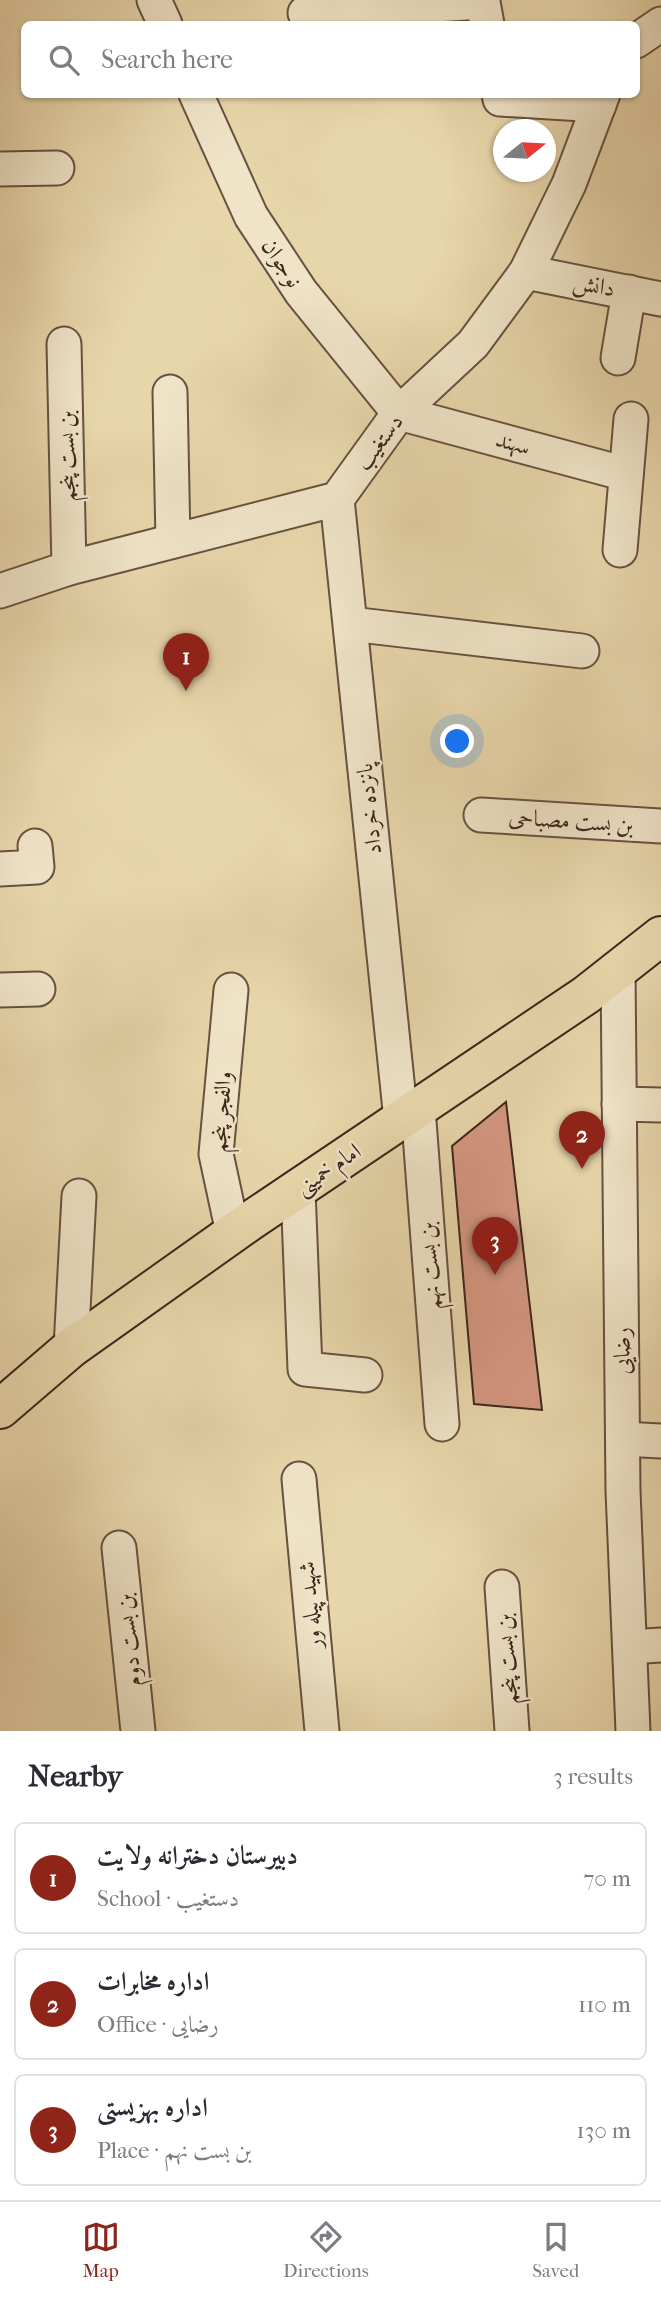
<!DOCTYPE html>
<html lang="en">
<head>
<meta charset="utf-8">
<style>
  :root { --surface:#fff; --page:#f2f2f3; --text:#2b2b33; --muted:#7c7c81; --line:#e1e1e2; --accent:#8f2418 }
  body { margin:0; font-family:"IM FELL French Canon",Amiri,serif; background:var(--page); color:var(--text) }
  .compass { position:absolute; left:493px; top:119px; width:63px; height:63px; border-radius:50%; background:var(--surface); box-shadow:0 2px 5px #0004; rotate:72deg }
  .you { position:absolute; left:458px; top:742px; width:24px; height:24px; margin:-18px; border:5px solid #fff; border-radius:50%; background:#1a73e8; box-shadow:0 0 0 10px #1a73e833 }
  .badge { display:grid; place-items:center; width:46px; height:46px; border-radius:50%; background:var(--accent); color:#fff; font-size:23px; font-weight:700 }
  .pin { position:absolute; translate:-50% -58px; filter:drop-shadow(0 2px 4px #0008) }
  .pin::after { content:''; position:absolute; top:37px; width:24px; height:21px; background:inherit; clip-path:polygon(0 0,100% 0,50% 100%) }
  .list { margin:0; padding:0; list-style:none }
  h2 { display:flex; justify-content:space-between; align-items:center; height:91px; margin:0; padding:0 28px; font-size:30px }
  h2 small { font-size:23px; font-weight:400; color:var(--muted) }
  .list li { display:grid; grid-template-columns:46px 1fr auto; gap:21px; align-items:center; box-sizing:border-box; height:112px; margin:0 14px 14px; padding:0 14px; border:2px solid var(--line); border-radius:10px }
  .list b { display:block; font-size:26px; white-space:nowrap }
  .list p { margin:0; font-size:23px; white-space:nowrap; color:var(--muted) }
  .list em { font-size:23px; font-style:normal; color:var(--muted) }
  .icon { flex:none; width:38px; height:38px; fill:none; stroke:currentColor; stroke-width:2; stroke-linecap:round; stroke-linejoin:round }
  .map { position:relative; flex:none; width:661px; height:1731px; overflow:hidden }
  .search { position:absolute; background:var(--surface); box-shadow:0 2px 5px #0004; left:21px; right:21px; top:21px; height:77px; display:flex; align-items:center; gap:18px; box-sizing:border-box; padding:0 24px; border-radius:10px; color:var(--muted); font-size:26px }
  .sheet { height:469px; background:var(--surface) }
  nav { display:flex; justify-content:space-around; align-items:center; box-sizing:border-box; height:98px; border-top:2px solid var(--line); background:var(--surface); font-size:19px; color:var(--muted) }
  nav a { display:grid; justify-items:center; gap:4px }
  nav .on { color:var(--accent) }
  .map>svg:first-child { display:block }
</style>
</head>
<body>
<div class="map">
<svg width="661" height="1731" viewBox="0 0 661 1731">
  <rect width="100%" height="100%" fill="#e8d6ab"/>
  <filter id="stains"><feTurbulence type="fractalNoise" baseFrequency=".00286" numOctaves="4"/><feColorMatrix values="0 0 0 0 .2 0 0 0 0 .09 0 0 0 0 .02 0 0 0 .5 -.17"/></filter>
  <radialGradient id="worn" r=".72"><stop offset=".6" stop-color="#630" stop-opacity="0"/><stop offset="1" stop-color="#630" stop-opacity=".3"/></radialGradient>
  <polygon fill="#d59782" stroke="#3c261d" stroke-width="2" points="506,1102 542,1410 474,1404 452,1146"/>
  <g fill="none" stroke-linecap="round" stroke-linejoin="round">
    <g stroke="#675240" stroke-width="37">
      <g id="minor">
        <polyline points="154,0 165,24"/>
        <polyline points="305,13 483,2 487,24"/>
        <polyline points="636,41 661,24"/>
        <polyline points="196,94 251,216 301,292 399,413 626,474"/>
        <polyline points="499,94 500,99 599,105"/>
        <polyline points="0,169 57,168"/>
        <polyline points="526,272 661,299"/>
        <polyline points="64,344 69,568"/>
        <polyline points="618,358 629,292"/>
        <polyline points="170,392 173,541"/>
        <polyline points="337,499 401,1120"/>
        <polyline points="620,550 631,419"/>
        <polyline points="0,591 69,568 337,499 399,413 473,344 526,272 569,184 603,94"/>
        <polyline points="351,624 582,651"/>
        <polyline points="481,815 661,826"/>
        <polyline points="0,869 37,867 35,846"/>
        <polyline points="618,970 623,1491 633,1731"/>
        <polyline points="0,990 38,989"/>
        <polyline points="231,990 216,1154 233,1233"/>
        <polyline points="619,1104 661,1105"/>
        <polyline points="418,1108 442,1424"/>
        <polyline points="298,1189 305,1369 365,1375"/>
        <polyline points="71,1348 79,1196"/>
        <polyline points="623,1439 661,1441"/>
        <polyline points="299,1479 322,1731"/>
        <polyline points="119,1548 138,1731"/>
        <polyline points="502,1587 512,1731"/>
        <polyline points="630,1647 661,1645"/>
      </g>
    </g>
    <g stroke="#3c261d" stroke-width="42">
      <polyline id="major" points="0,1409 71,1348 250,1221 586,995 661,936"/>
    </g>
    <use href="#minor" stroke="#f0e4c8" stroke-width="33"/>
    <use href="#major" stroke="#e8d6ab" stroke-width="38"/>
  </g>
  <g text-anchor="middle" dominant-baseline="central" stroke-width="5" stroke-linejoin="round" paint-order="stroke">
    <g font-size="23" fill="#3c261d" stroke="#f0e4c8">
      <text transform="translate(282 263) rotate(56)">نوجوان</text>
      <text transform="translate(594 285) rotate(11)">دانش</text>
      <text transform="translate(379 442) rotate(-53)">دستغیب</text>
      <text transform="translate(513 443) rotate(15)">سهند</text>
      <text transform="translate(67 456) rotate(-91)">بن بست پنجم</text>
      <text transform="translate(369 809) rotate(-96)">پانزده خرداد</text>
      <text transform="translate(571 821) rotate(4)">بن بست مصباحی</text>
      <text transform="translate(221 1112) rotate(-86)">والفجر پنجم</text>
      <text transform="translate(328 1169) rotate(-34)">امام خمینی</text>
      <text transform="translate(430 1266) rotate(-94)">بن بست نهم</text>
      <text transform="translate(622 1351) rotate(-91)">رضایی</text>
      <text transform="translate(310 1605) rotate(-95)">شهید پیله ور</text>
      <text transform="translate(129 1640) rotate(-96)">بن بست دوم</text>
      <text transform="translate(507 1659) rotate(-94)">بن بست پنجم</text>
    </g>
  </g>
  <rect width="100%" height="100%" filter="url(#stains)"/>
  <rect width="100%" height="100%" fill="url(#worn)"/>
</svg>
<svg class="compass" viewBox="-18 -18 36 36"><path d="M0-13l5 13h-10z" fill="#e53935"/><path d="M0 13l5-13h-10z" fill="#7c7c81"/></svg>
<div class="you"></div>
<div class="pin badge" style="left:186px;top:691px">1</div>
<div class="pin badge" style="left:582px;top:1169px">2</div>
<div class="pin badge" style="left:495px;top:1275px">3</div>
<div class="search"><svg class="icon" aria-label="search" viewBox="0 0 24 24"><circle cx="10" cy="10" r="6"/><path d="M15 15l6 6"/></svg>Search here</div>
</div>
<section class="sheet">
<h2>Nearby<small>3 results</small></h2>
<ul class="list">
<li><span class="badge">1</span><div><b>دبیرستان دخترانه ولایت</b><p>School · دستغیب</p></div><em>70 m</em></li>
<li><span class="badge">2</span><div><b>اداره مخابرات</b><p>Office · رضایی</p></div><em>110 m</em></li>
<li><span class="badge">3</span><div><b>اداره بهزیستی</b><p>Place · بن بست نهم</p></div><em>130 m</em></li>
</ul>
</section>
<nav>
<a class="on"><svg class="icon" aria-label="map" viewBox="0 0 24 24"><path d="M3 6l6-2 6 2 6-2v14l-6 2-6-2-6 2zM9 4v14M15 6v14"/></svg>Map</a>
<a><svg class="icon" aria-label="directions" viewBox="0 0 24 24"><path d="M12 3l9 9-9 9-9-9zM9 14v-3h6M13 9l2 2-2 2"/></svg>Directions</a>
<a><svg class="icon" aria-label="saved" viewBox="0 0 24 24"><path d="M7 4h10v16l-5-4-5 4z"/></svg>Saved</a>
</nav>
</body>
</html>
